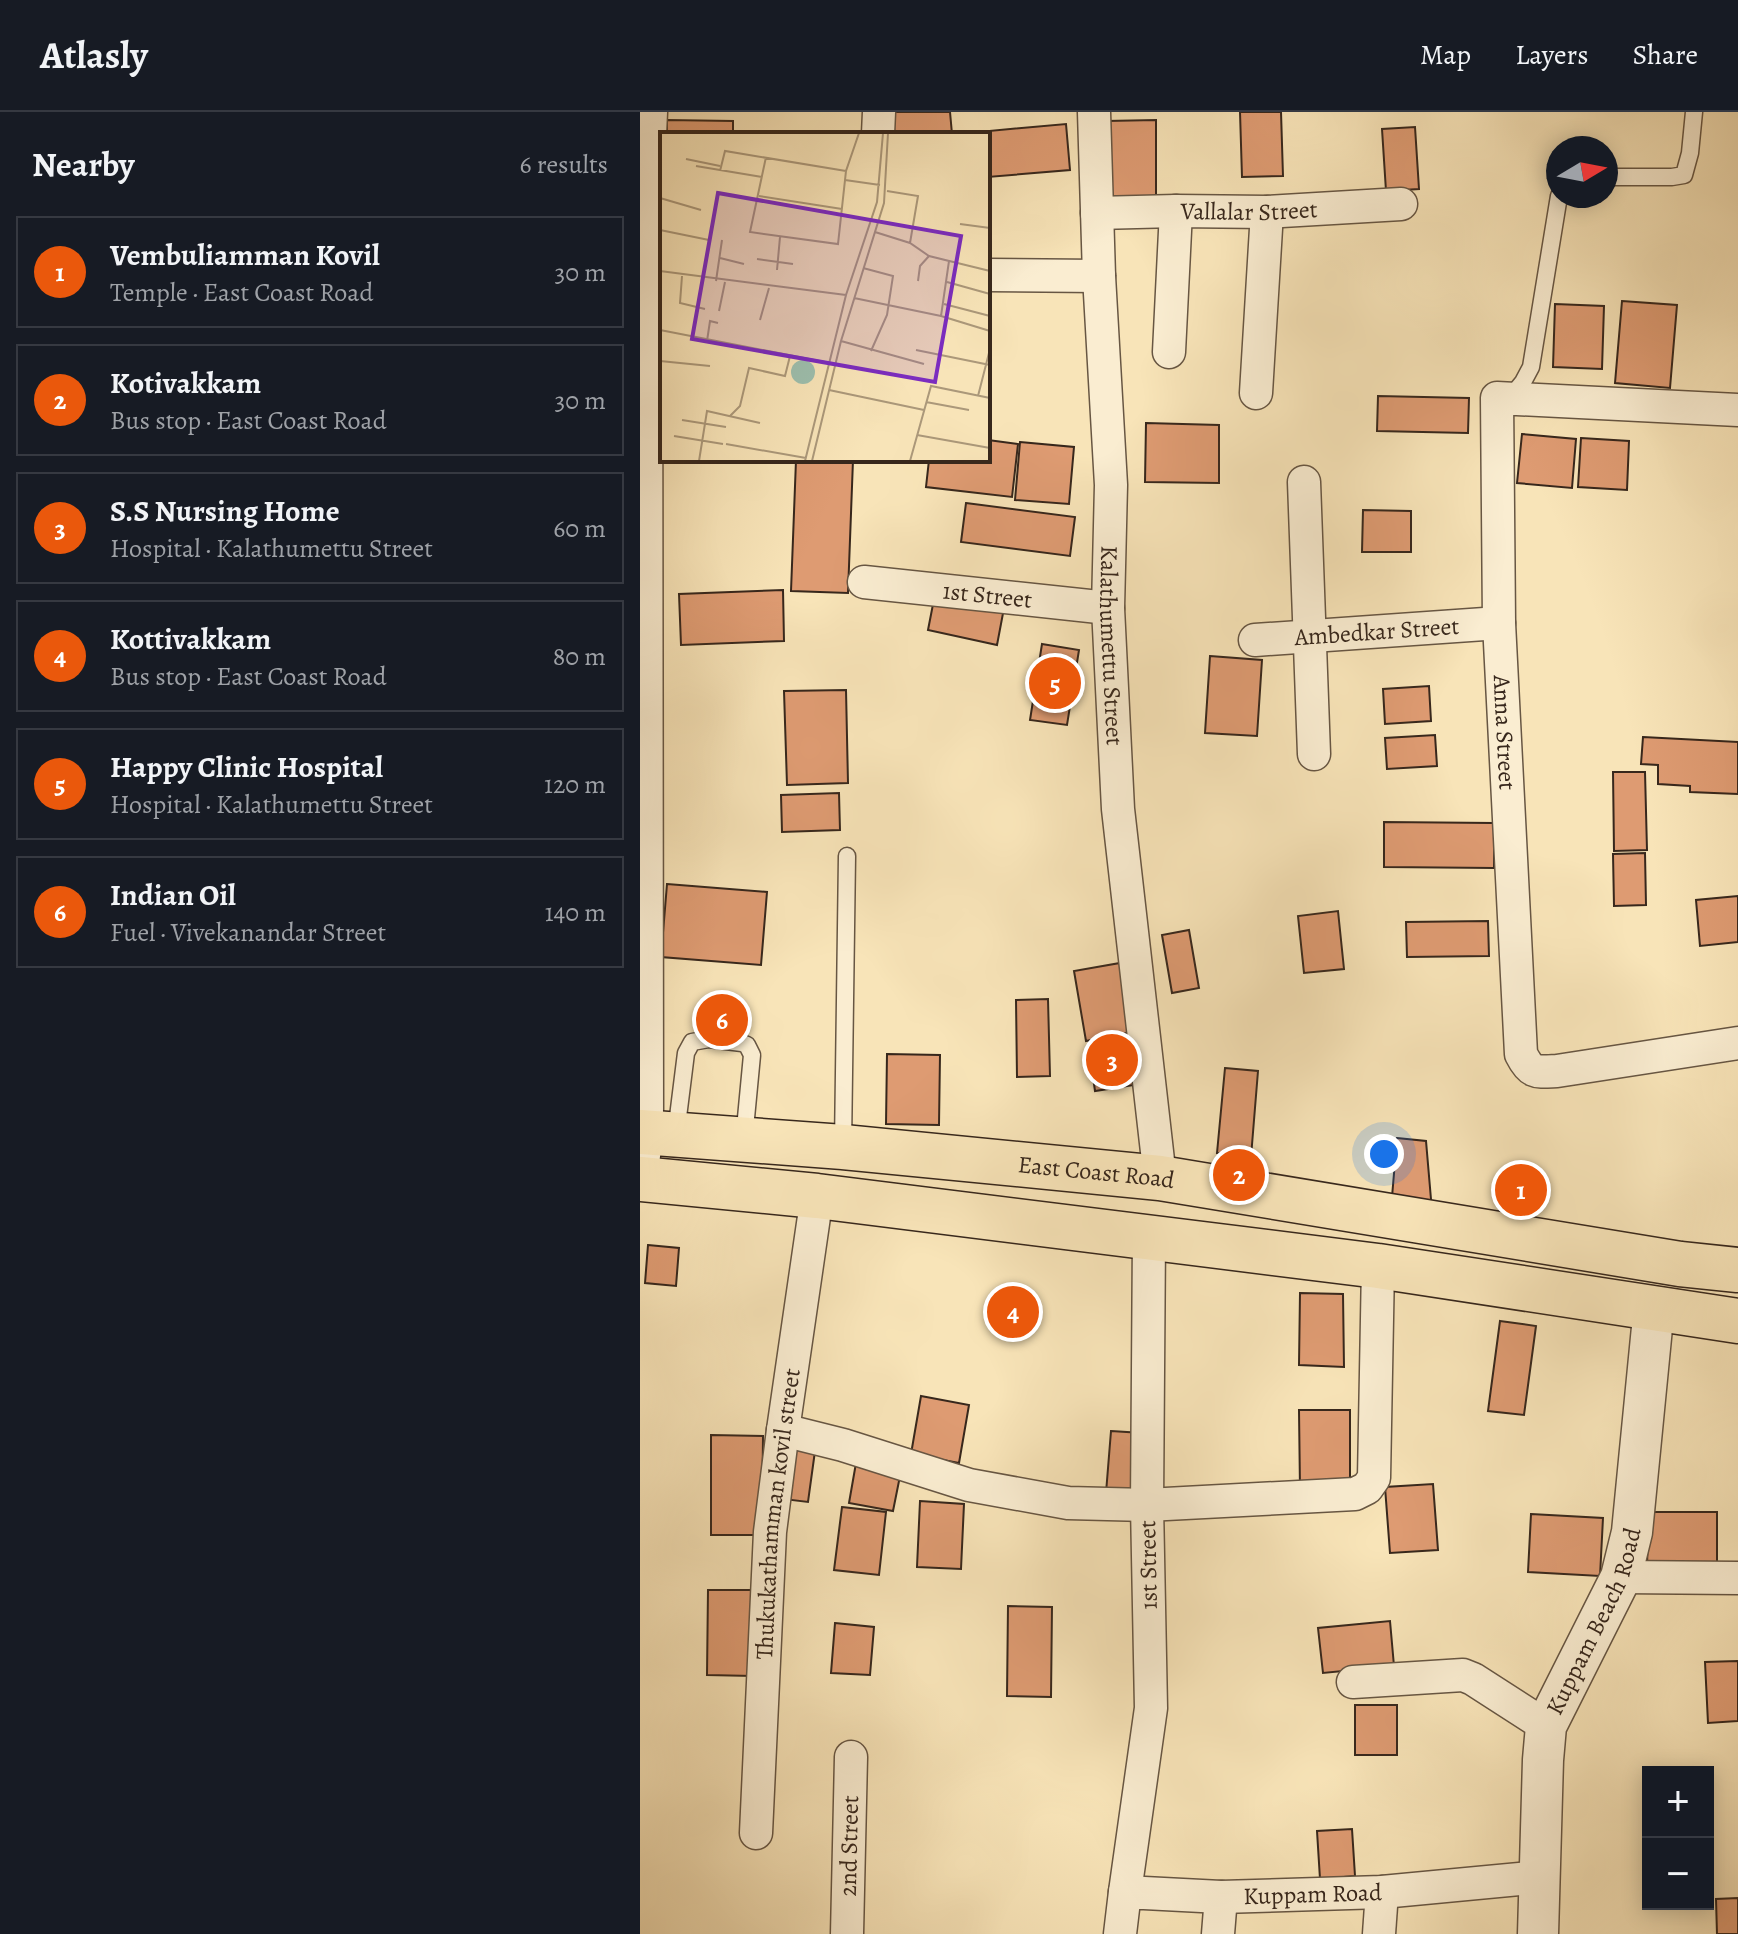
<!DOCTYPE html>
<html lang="en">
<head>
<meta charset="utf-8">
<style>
  :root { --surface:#171b24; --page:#20242c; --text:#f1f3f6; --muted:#9ea1a6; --line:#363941; --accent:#ea580c }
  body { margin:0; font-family:Alegreya,serif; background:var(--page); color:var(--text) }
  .controls { position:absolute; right:24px; bottom:24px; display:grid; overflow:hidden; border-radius:0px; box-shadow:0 4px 20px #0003 }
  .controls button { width:72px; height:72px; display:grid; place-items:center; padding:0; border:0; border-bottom:2px solid var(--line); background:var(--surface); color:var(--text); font:40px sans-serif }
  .compass { position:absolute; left:906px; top:24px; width:72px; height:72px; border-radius:50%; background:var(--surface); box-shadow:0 4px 20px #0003; rotate:80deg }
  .you { position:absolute; left:744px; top:1042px; width:28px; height:28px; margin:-20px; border:6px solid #fff; border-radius:50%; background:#1a73e8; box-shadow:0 0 0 12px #1a73e833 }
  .badge { display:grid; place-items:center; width:52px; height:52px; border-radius:50%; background:var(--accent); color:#fff; font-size:26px; font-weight:700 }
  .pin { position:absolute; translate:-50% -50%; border:4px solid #fff; box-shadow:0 2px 8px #0006 }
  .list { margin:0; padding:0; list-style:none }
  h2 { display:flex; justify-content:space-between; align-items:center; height:104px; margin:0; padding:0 32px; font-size:34px }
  h2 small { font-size:26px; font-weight:400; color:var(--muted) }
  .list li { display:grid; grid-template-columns:52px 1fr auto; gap:24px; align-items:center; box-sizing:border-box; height:112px; margin:0 16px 16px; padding:0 16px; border:2px solid var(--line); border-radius:0px }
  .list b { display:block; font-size:30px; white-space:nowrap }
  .list p { margin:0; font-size:26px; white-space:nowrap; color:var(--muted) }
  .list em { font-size:26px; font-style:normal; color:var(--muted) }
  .map { position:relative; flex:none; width:1098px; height:1822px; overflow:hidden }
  header { display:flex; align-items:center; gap:48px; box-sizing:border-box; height:112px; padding:0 40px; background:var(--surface); border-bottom:2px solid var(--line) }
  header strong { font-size:38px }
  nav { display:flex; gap:44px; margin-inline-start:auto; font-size:28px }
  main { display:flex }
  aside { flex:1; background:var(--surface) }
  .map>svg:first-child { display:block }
</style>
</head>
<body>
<header>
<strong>Atlasly</strong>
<nav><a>Map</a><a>Layers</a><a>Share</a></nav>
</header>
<main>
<aside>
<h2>Nearby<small>6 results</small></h2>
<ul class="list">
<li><span class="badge">1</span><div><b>Vembuliamman Kovil</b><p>Temple · East Coast Road</p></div><em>30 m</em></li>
<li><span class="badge">2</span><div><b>Kotivakkam</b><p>Bus stop · East Coast Road</p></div><em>30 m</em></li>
<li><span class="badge">3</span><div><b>S.S Nursing Home</b><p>Hospital · Kalathumettu Street</p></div><em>60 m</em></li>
<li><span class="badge">4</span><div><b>Kottivakkam</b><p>Bus stop · East Coast Road</p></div><em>80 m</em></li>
<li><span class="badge">5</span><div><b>Happy Clinic Hospital</b><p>Hospital · Kalathumettu Street</p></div><em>120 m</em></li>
<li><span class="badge">6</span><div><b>Indian Oil</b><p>Fuel · Vivekanandar Street</p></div><em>140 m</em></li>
</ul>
</aside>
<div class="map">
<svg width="1098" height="1822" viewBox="0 0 1098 1822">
  <rect width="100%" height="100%" fill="#f8e4b8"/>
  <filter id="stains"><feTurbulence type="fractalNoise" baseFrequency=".0025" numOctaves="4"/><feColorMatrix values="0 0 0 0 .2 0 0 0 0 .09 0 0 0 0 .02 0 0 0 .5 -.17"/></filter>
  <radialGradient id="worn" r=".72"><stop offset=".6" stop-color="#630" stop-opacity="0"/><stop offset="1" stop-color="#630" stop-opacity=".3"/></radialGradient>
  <g fill="#de9b72" stroke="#37271c" stroke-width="2">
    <polygon points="242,0 310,0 312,22 244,22"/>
    <polygon points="600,0 641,0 643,64 602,65"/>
    <polygon points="27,8 93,9 93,22 27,22"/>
    <polygon points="516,8 516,93 467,93 466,9"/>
    <polygon points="426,12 430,58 348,65 348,22 339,22 338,20"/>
    <polygon points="775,15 779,77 746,79 742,17"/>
    <polygon points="982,189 1037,193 1030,276 975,271"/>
    <polygon points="915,192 964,194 962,257 913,255"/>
    <polygon points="738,284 829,286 828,321 737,319"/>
    <polygon points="506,311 579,313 579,371 505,370"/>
    <polygon points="882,322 936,327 932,376 877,371"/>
    <polygon points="941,326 989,329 987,378 938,375"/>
    <polygon points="348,328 378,332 372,385 286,375 289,348 348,348"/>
    <polygon points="380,330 434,335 429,392 375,388"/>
    <polygon points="156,348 213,348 208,481 151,479"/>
    <polygon points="326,391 435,405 430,444 321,430"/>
    <polygon points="723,398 771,399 771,440 722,440"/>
    <polygon points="143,478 144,529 41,533 39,482"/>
    <polygon points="295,482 364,496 357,533 288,518"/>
    <polygon points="402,532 439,538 427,613 390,608"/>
    <polygon points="570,544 622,548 617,624 565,621"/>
    <polygon points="789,574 791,609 745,612 743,577"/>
    <polygon points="206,578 208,671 147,673 144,579"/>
    <polygon points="795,623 797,654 747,657 745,626"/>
    <polygon points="1003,625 1098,630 1098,682 1050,680 1050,674 1018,672 1018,653 1001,652"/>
    <polygon points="973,660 1005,660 1007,738 974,739"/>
    <polygon points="199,681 200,718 142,720 141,683"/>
    <polygon points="744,710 854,711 854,756 744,755"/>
    <polygon points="1005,741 1006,793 974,794 973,742"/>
    <polygon points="27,772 127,780 121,853 21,845"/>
    <polygon points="1098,784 1098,830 1060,834 1056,788"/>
    <polygon points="698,799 704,857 664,861 658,804"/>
    <polygon points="848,809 849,844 767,845 766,810"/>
    <polygon points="549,818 559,876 532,881 522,823"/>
    <polygon points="480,851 492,920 446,929 434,859"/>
    <polygon points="408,887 410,964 377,965 376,888"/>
    <polygon points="488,930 494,973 455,979 449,936"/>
    <polygon points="247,942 300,943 299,1013 246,1012"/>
    <polygon points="585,956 618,959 611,1045 577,1041"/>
    <polygon points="757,1026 786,1029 792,1099 752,1085"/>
    <polygon points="8,1133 39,1136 36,1174 5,1171"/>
    <polygon points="660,1181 703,1182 704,1255 659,1253"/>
    <polygon points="860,1209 896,1214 884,1303 848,1299"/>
    <polygon points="281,1284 329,1293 319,1351 271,1342"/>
    <polygon points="659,1298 710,1298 710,1376 660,1377"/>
    <polygon points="471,1319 502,1321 497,1383 466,1381"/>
    <polygon points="71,1323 123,1324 122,1423 71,1423"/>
    <polygon points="150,1336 175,1339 168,1390 143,1387"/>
    <polygon points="216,1351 261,1359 253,1399 209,1391"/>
    <polygon points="793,1372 798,1438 750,1441 745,1375"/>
    <polygon points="280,1389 324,1392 321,1457 277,1455"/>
    <polygon points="202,1395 246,1400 239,1463 194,1458"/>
    <polygon points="1008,1400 1077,1400 1077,1461 1007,1460"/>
    <polygon points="891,1402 963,1406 960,1464 888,1460"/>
    <polygon points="68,1478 113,1478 113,1564 67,1563"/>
    <polygon points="368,1494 412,1495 411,1585 367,1584"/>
    <polygon points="750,1509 754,1554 683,1561 678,1516"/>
    <polygon points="195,1511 234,1515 230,1563 191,1561"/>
    <polygon points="1098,1549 1098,1609 1068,1611 1065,1550"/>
    <rect x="715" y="1593" width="42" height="50"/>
    <polygon points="712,1717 715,1764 680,1767 677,1719"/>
    <polygon points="1098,1786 1098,1822 1077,1822 1076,1787"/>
  </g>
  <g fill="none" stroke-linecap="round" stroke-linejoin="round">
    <g stroke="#675643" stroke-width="19">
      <g id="service">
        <polyline points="966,65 1032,65 1044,63 1050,41 1054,0"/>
        <polyline points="870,286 883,270 891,255 919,84"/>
        <polyline points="36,1021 46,941 52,930 69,927 102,931 107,933 112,943 104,1027"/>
        <polyline points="203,1033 207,744"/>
      </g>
    </g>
    <g stroke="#675643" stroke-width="35">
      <g id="minor">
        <path id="s1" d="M 454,0 L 459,164 L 471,373 L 468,496 L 478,697 L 520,1066"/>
        <polyline points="238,22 239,0"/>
        <path id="s2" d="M 457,101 L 536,99 L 627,100 L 761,92"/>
        <polyline points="348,163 459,164"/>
        <polyline points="529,240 536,99"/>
        <polyline points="616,281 627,100"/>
        <path id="s3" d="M 1098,298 L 857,286 L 859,511 L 881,942 C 891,962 896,960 917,959 L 1098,931"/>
        <polyline points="664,370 674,642"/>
        <path id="s4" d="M 224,470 L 468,496"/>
        <path id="s5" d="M 615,528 L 859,511"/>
        <polyline points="1,1067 7,1020 6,108 11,0"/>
        <polyline points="143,1318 203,1333 329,1373 428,1391 507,1393 715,1382 727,1376 734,1366 738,1154"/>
        <polyline points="981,1465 1098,1466"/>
        <polyline points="713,1570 823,1563 833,1567 906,1614"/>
        <path id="s6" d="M 116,1721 L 130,1420 L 143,1318 L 177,1084"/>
        <polyline points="485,1780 511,1596 507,1393 509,1124"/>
        <path id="s7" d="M 207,1822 L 211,1645"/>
        <path id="s8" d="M 480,1822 L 485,1780 L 581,1785 L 742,1780 L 901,1765"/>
        <polyline points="578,1822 581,1785"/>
        <polyline points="739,1822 742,1780"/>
      </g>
    </g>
    <g stroke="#675643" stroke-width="43">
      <g id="tertiary">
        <path id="s9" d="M 898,1822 L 903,1648 L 906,1614 L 981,1465 L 992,1420 L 1014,1195"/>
      </g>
    </g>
    <g stroke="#37271c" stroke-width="47">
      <g id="primary">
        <path id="s10" d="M 0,1020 L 203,1035 L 520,1066 L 1040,1152 L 1098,1158"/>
        <polyline points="0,1067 177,1084 738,1154 1098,1209"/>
      </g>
    </g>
    <use href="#service" stroke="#faedd1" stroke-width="16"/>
    <use href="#minor" stroke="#faedd1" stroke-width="32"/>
    <use href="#tertiary" stroke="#faedd1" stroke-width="40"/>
    <use href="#primary" stroke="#f8e4b8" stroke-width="44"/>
  </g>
  <g text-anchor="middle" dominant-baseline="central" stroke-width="6" stroke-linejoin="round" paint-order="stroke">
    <g font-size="24" fill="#37271c" stroke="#faedd1">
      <text stroke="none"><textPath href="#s2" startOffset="152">Vallalar Street</textPath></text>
      <text stroke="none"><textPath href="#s4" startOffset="124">1st Street</textPath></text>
      <text stroke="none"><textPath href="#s5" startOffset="122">Ambedkar Street</textPath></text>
      <text stroke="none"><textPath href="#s1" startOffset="534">Kalathumettu Street</textPath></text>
      <text stroke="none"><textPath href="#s3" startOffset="576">Anna Street</textPath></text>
      <text stroke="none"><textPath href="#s10" startOffset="458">East Coast Road</textPath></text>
      <text stroke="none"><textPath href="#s6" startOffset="320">Thukukathamman kovil street</textPath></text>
      <text transform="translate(508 1453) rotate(-91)">1st Street</text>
      <text stroke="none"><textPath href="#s9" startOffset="324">Kuppam Beach Road</textPath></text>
      <text stroke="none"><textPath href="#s7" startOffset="88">2nd Street</textPath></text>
      <text stroke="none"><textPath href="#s8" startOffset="230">Kuppam Road</textPath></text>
    </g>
  </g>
  <g transform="translate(20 20)">
    <rect width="330" height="330" fill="#f8e4b8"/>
    <path d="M131 240a12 12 0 1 1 24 0a12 12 0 1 1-24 0Z" fill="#9dbfae"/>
    <path fill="none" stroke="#ab987a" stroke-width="2" d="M 106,25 L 90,100 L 178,112 L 186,39 L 199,1M 26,27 L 60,34M 36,34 L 102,45M 60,39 L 65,19 L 186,39M 185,48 L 220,53M 227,59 L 258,64 L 250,111M 99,64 L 182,77M 0,66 L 41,78M 300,92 L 330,96M 0,98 L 49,108M 215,100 L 250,111 L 269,124 L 330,139M 60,126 L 84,132M 97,127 L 133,132M 289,129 L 281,184 L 330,199M 203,136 L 233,144 L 227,183 L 211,219M 117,138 L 120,105M 0,139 L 186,163M 22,144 L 20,171 L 45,177M 56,149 L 62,108M 258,149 L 260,134 L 269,124M 287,150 L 330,162M 194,166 L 281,184M 284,172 L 330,184M 59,179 L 65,150M 100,188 L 109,156M 0,198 L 170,231M 47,209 L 50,189 L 58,191M 181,209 L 264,232M 256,218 L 330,233M 0,229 L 50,234M 169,258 L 264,278M 318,264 L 330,217M 266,270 L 309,278M 70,284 L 80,274 L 89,236 L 125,244 L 130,224M 22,288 L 66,295M 257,303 L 330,316M 14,304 L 63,312M 66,312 L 146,326M 39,329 L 47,279 L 100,291M 145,329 L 186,163 L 217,70 L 223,1M 152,329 L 181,209 L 224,71 L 228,1M 250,329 L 271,254 L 330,266"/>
    <path fill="#7b2cbf" fill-opacity="0.15" stroke="#7b2cbf" stroke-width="4" d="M 58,61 L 301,104 L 275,250 L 32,207 Z"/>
    <rect width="330" height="330" fill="none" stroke="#37271c" stroke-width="4"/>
  </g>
  <rect width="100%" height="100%" filter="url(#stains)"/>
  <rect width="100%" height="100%" fill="url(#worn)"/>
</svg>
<div class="controls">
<button>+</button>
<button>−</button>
</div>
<svg class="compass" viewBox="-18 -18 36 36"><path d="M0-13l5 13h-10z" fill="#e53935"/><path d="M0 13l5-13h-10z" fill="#9ea1a6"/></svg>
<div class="you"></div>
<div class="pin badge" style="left:881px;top:1078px">1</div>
<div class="pin badge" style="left:599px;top:1063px">2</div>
<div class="pin badge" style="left:472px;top:948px">3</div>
<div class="pin badge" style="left:373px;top:1200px">4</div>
<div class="pin badge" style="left:415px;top:571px">5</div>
<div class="pin badge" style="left:82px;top:908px">6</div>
</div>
</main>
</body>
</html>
